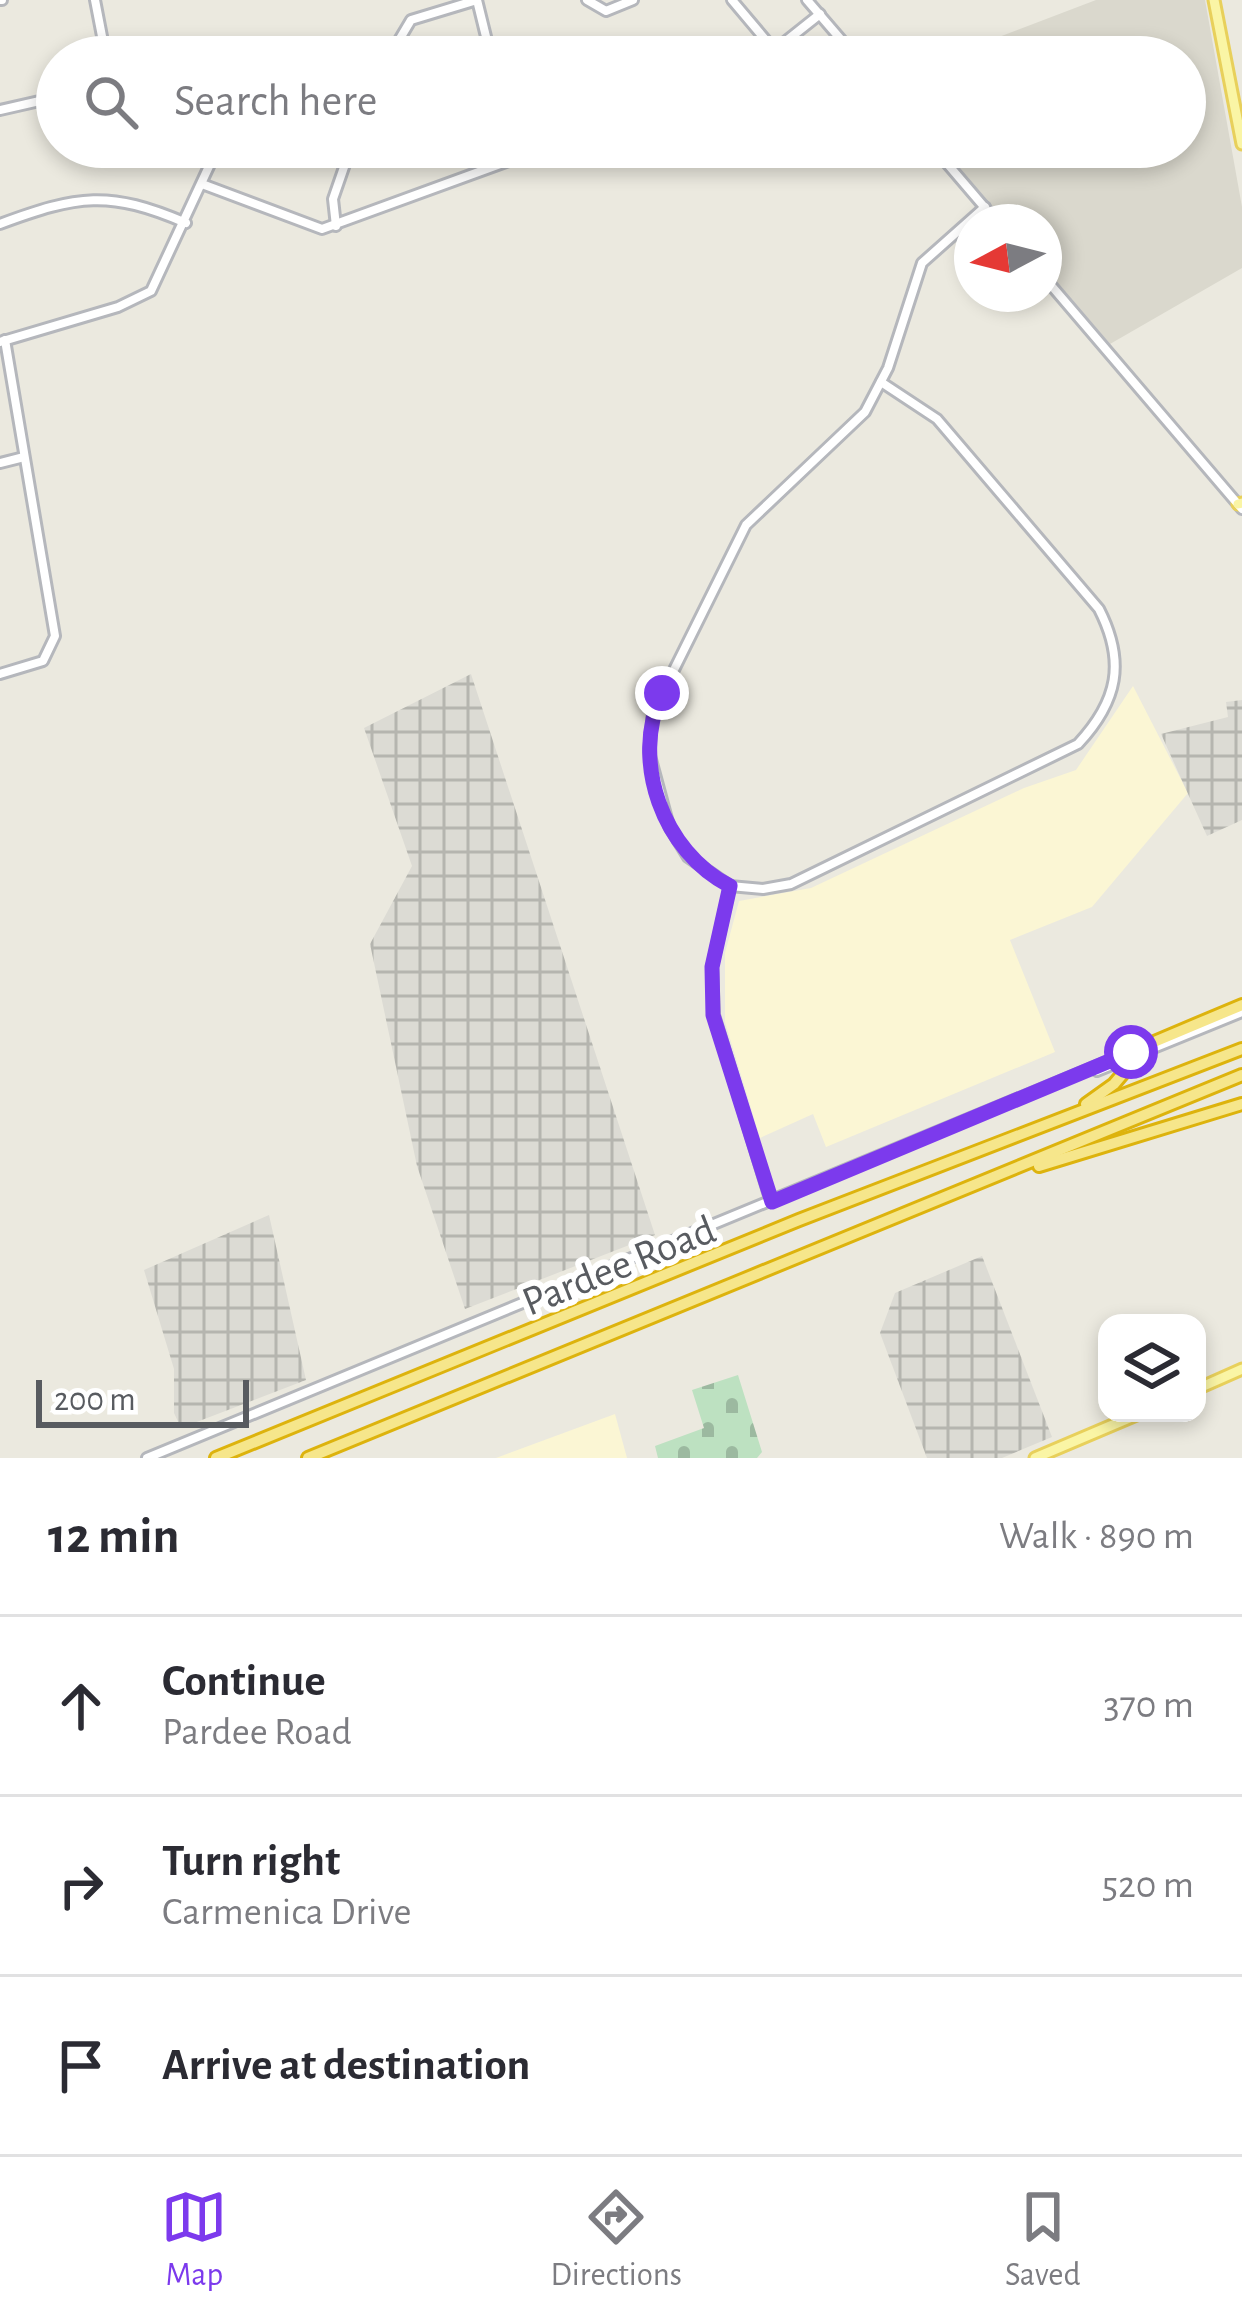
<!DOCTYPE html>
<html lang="en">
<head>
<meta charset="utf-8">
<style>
  :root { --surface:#fff; --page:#f2f2f3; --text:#2b2b33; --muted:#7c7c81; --line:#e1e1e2; --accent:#7c3aed }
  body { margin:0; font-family:"Alegreya Sans",sans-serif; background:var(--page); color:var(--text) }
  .controls { position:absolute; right:36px; bottom:36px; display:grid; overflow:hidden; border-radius:24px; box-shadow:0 6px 18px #0003 }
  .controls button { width:108px; height:108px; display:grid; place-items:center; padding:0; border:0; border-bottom:3px solid var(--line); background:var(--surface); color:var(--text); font:60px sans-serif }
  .compass { position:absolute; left:954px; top:204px; width:108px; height:108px; border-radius:50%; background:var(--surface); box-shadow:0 6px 18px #0003; rotate:263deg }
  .scale { position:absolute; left:36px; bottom:30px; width:213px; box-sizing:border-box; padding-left:12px; border:6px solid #585b60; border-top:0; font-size:33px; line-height:42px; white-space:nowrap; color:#585b60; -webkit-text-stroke:9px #fff; paint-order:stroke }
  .stop { position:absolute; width:36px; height:36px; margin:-27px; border:9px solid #7c3aed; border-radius:50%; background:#fff }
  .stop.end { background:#7c3aed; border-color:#fff; box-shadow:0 3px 12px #0008 }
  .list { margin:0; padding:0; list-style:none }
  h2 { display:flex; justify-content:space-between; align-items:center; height:156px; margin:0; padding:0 48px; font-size:51px }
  h2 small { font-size:39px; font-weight:400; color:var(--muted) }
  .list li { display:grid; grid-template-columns:78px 1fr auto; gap:36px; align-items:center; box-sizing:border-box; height:180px; padding:0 48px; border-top:3px solid var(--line) }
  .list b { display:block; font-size:45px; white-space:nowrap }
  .list p { margin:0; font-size:39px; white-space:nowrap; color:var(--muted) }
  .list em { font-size:39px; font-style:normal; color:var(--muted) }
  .icon { flex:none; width:66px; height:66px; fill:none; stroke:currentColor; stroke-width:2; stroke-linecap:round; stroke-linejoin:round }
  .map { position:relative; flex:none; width:1242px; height:1458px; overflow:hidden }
  .search { position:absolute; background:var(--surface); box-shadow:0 6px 18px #0003; left:36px; right:36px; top:36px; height:132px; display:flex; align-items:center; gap:30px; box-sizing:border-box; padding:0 42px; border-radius:66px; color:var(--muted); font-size:45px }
  .sheet { height:696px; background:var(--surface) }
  nav { display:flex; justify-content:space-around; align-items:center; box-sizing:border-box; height:168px; border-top:3px solid var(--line); background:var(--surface); font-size:33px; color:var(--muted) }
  nav a { display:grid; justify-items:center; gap:6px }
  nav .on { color:var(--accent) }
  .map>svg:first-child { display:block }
</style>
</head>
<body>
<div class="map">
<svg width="1242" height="1458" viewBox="0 0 1242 1458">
  <defs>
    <pattern id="industrial-grid" width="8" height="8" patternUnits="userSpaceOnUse" patternTransform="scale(3)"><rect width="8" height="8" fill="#dcdbd4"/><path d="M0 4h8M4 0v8" fill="none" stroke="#b5b5af"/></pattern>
    <pattern id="cemetery-stones" width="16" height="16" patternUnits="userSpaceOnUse" patternTransform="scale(3)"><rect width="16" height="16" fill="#bde1c1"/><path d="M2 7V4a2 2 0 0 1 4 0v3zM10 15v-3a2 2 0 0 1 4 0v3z" fill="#9cb9a0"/></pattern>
  </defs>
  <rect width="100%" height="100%" fill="#ebe9df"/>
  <g fill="#fbf6d4">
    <polygon points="1133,686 1188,793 1092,907 1010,940 1055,1052 826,1147 813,1114 760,1138 725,1022 725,953 739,901 811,888 1024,788 1076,770"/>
    <polygon points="615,1414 627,1458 496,1458"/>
  </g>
  <g fill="url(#industrial-grid)">
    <polygon points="471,674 655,1235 465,1309 417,1166 370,944 412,866 364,728"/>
    <polygon points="1242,700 1242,820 1207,836 1161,734 1228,717 1226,702"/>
    <polygon points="269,1215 306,1380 181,1428 174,1413 174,1369 144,1270"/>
    <polygon points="982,1256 1052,1437 1002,1458 927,1458 880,1333 895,1293"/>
  </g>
  <polygon fill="#dad8cd" points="1096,0 1205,0 1242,207 1242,268 1110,344 1044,267 1044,222 1006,222 941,147 1185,147 1185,57 946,57"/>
  <polygon fill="url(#cemetery-stones)" points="738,1375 762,1452 757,1458 658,1458 655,1446 704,1428 692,1390"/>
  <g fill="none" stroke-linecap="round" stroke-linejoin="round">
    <g stroke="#b5b7bc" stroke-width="14">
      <g id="minor">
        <polyline points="0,0 2,0"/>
        <polyline points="95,0 106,57"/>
        <polyline points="587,0 606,11 633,0"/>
        <polyline points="732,0 775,51"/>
        <polyline points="807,0 856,57"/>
        <polyline points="389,57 411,20 477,0 491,57"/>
        <polyline points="766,57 820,14"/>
        <polyline points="0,110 57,97"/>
        <polyline points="933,147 997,222"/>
        <polyline points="202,184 322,229 547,147"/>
        <path d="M 0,224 C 78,195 109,190 186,223"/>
        <polyline points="336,226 333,199 351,147"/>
        <polyline points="1044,277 1242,509"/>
        <polyline points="0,342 118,307 151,291 218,147"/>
        <polyline points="0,463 24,457"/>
        <polyline points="0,674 43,661 55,636 5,340"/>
        <path d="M 730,886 L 763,889 L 791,884 L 1078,744 C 1118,701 1126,662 1099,609 L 937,419 L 881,382"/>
        <polyline points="1097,1071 1242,1012"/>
        <polyline points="771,1202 714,1015 712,967 730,886 688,857 669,826 649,752 653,712 746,525 865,412 888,368 922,263 985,207"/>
        <polyline points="147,1458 1140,1048"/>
      </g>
    </g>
    <g stroke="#e8d05b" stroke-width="15">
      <g id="major">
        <polyline points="1214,0 1242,144"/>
        <polyline points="1238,504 1242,503"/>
        <polyline points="1197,1389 1242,1369"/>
        <polyline points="1035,1458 1141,1413"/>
      </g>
    </g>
    <g stroke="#ddb30d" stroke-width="16">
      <g id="highway">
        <polyline points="1086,1104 1114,1084 1147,1045 1242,1005"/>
        <polyline points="1039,1166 1242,1104"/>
        <polyline points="216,1458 799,1220 1242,1049"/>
        <polyline points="308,1458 1242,1075"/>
      </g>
    </g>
    <use href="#minor" stroke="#fff" stroke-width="8"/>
    <use href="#major" stroke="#faf5a5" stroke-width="9"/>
    <use href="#highway" stroke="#f6e68b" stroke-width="10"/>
  </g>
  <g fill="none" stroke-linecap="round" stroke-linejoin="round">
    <path stroke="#7c3aed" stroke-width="15" d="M 662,693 C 630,761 663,852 730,886 L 712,967 L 713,1015 L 772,1202 L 1131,1052"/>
  </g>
  <g text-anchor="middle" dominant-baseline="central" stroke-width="12" stroke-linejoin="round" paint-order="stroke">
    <g font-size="42" fill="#585b60" stroke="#fff">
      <text transform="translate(619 1266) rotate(-22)">Pardee Road</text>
    </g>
  </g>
</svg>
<div class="controls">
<button><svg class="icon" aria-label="layers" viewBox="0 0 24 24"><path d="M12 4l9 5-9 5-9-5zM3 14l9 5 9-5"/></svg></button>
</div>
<svg class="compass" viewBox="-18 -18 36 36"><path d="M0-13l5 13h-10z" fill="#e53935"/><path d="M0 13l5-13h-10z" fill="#7c7c81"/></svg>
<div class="scale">200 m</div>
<div class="stop" style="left:1131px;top:1052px"></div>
<div class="stop end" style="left:662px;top:693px"></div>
<div class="search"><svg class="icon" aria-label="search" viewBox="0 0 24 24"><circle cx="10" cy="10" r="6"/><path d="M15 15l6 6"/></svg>Search here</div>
</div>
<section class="sheet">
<h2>12 min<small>Walk · 890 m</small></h2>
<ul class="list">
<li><svg class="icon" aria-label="ahead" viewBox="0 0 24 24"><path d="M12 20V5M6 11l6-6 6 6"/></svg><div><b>Continue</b><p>Pardee Road</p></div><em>370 m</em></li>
<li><svg class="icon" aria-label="right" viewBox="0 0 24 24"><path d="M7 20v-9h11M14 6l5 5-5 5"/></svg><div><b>Turn right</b><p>Carmenica Drive</p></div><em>520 m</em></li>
<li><svg class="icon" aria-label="arrive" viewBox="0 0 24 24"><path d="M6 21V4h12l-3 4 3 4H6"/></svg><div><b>Arrive at destination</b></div></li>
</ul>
</section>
<nav>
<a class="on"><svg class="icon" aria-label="map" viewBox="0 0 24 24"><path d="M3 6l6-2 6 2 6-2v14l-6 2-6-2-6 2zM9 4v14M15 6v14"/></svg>Map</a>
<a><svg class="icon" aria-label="directions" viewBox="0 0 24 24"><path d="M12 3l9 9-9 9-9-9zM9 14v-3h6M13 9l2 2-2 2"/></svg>Directions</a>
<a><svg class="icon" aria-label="saved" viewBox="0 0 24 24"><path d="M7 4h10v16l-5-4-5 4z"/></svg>Saved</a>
</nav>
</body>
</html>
